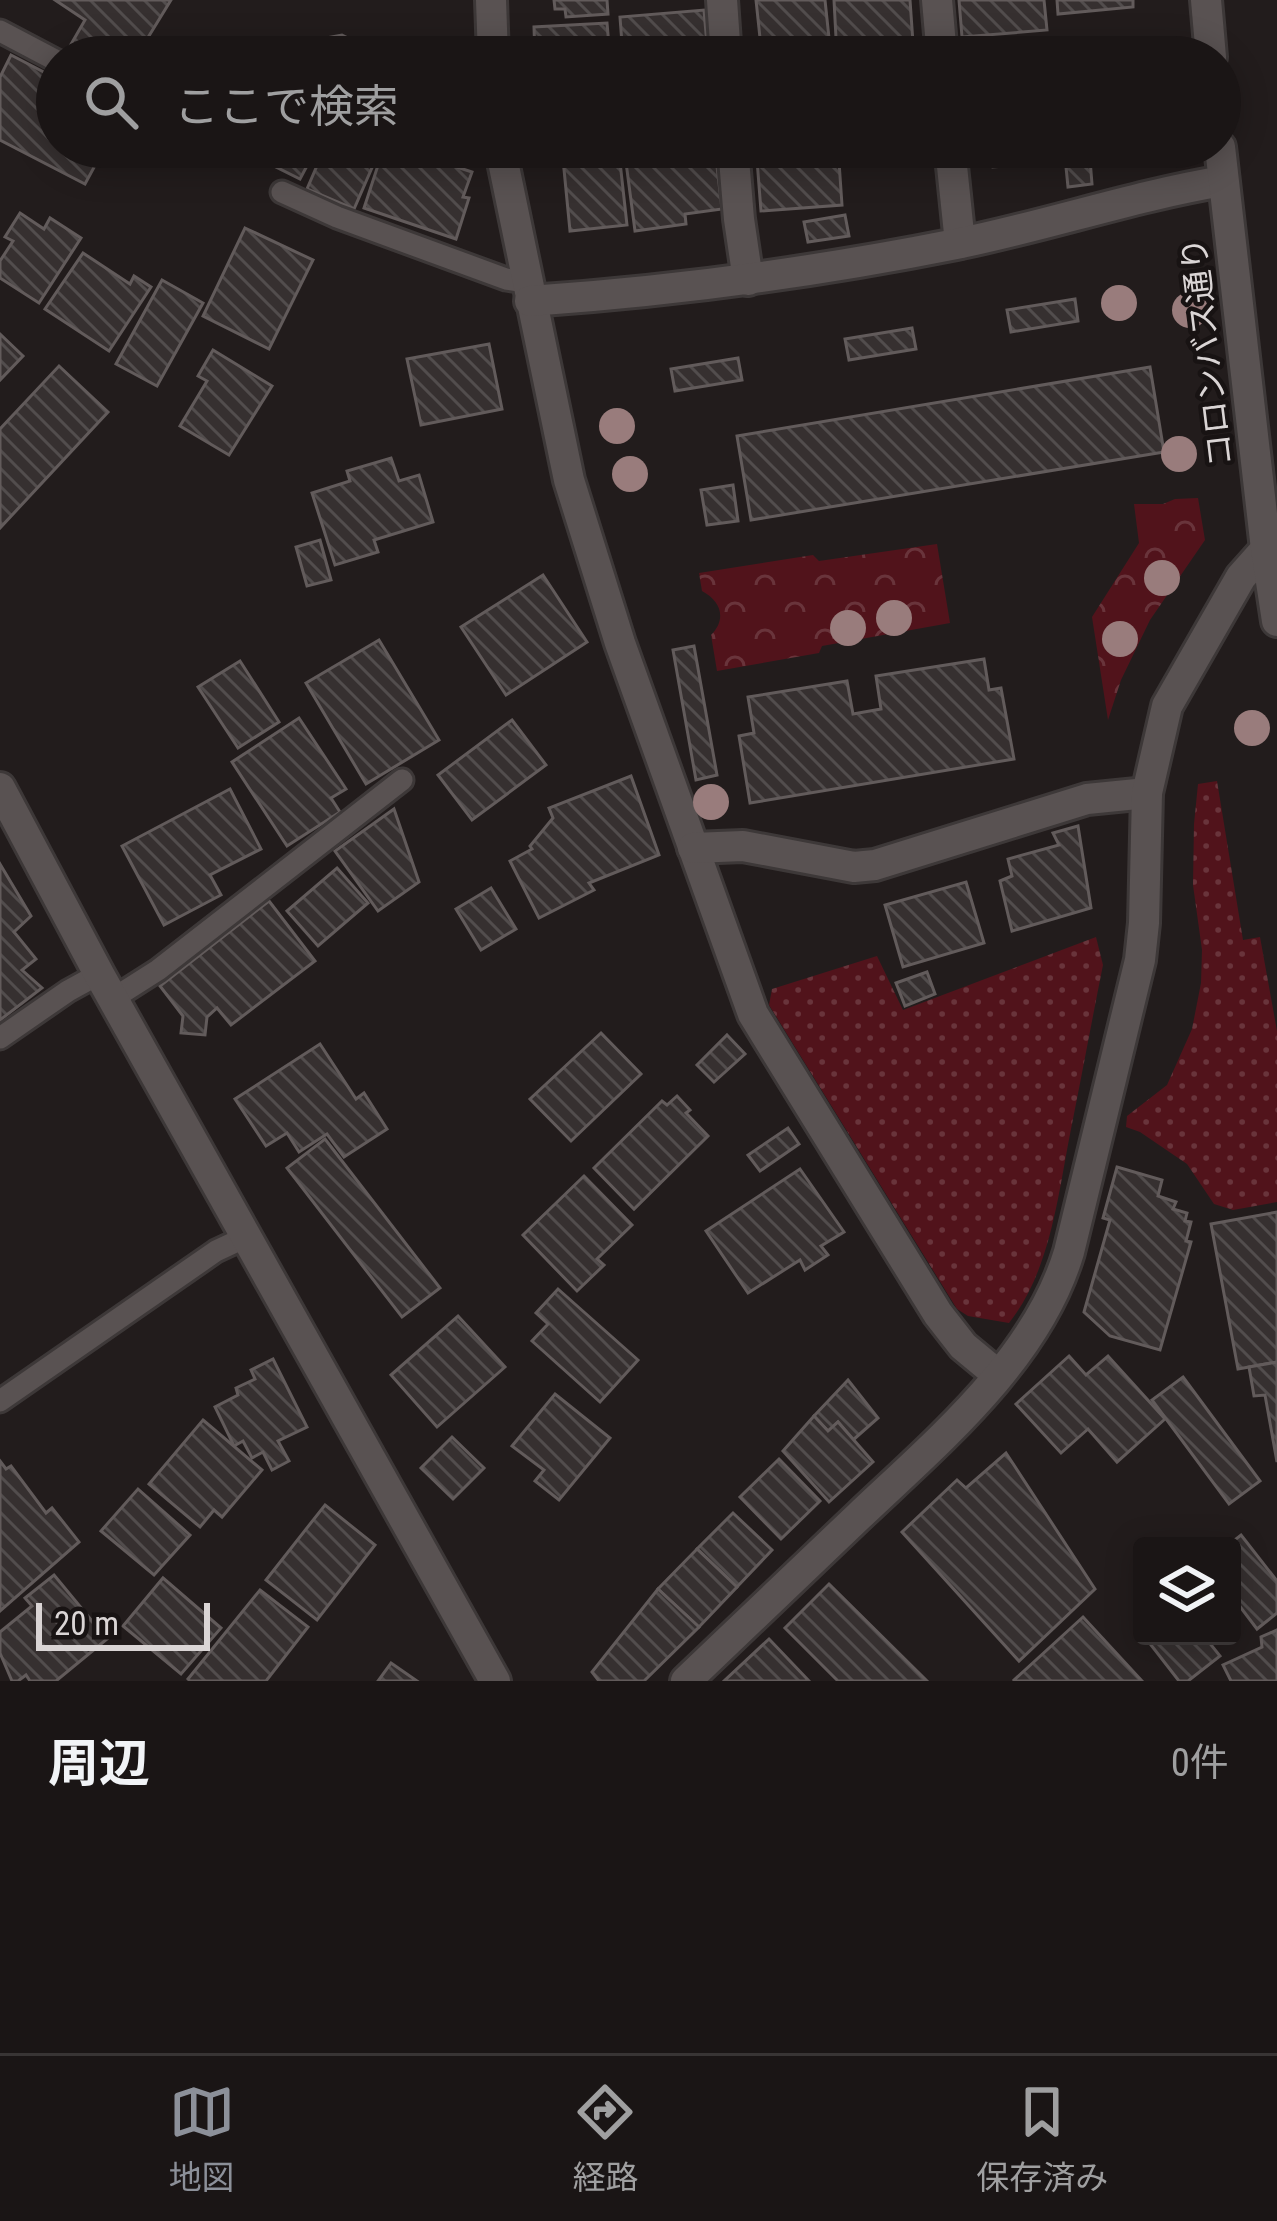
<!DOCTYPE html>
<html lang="ja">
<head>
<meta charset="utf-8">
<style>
  :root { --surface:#1a1515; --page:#231e1e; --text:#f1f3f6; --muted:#9f9fa0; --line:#383434; --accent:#8c9099 }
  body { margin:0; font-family:"Roboto Condensed","Noto Sans JP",sans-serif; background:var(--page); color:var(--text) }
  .controls { position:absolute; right:36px; bottom:36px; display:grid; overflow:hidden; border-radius:12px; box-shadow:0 6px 30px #0003 }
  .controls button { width:108px; height:108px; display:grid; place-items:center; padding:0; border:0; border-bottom:3px solid var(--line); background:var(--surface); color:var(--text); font:60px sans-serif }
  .scale { position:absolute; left:36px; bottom:30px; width:174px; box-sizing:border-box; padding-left:12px; border:6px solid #dad5d5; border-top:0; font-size:33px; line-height:42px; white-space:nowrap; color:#dad5d5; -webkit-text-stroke:9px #181313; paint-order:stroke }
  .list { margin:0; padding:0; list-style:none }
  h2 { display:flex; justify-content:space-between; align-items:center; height:156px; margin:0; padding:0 48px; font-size:51px }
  h2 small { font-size:39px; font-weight:400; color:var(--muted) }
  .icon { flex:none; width:66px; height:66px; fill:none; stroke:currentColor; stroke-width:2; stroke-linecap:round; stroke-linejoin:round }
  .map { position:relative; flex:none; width:1277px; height:1681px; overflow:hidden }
  .search { position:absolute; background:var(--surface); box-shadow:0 6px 30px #0003; left:36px; right:36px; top:36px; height:132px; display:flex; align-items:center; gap:30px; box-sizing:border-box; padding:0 42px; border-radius:66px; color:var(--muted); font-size:45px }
  .sheet { height:372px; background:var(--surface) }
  nav { display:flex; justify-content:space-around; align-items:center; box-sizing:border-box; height:168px; border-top:3px solid var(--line); background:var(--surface); font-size:33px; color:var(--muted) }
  nav a { display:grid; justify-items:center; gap:6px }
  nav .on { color:var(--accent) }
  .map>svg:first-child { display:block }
</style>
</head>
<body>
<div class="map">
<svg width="1277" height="1681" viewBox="0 0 1277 1681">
  <defs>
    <pattern id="grass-dots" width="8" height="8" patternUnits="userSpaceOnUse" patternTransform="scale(3)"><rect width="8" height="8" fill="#51131b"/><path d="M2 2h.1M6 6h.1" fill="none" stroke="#69343b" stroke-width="1.8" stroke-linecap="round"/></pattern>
    <pattern id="forest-crowns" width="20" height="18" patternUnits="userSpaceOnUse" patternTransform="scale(3)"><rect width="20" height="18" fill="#51131b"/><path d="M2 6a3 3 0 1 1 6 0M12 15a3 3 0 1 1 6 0" fill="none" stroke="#69343b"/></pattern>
    <pattern id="building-back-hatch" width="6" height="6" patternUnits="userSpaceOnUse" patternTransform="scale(3)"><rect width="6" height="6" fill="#363030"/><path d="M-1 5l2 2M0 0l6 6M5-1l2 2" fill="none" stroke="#524d4d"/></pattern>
  </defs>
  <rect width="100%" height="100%" fill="#221c1c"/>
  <g fill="url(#grass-dots)">
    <polygon points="1217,781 1243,940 1260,937 1277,1031 1277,1202 1233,1210 1214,1204 1187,1164 1140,1132 1126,1127 1127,1116 1167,1085 1192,1029 1201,983 1202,950 1193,885 1194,824 1198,784"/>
    <path d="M 1096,937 L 1103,965 C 1092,1020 1082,1074 1071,1129 C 1058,1194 1051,1270 1009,1323 L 968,1316 L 957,1309 L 769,1005 L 772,989 L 877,956 L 903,1010 Z"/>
  </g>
  <g fill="url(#forest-crowns)">
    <polygon points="1198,498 1205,540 1150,620 1121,680 1108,720 1092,617 1139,543 1134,504 1163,504 1175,499"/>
    <path d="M 937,544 L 950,623 L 822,646 L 819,653 L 717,671 L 711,635 C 727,619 721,601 702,591 L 699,573 L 813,555 L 819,561 Z"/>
  </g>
  <g fill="url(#building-back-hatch)" stroke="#625b5b" stroke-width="3">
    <polygon points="55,0 171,0 136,57 88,57 70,46 85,20"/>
    <polygon points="554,0 607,0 608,14 566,17 565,9 555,9"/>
    <polygon points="756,0 825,0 831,57 762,57"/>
    <polygon points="834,0 910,0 914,57 837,57"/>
    <polygon points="959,0 1044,0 1047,30 962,37"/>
    <polygon points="1057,0 1133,0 1133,7 1058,14"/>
    <polygon points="704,10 708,57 623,57 620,17"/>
    <polygon points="607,23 610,57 535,57 534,27"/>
    <polygon points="342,35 380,54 379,57 302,57 309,41"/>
    <polygon points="11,55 57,79 57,147 105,147 85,184 0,140 0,77"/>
    <polygon points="236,147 317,147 300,179"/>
    <polygon points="325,147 381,147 354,209 307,189"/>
    <polygon points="384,147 396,147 472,172 463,197 469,198 456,239 364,208"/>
    <polygon points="624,147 715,149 722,209 685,214 686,224 635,231"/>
    <polygon points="756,147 838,147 842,205 761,211"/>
    <polygon points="991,147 1058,147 1059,162 993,167"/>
    <polygon points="1064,147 1089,147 1092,184 1068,187"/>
    <polygon points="619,153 627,225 570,231 563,159"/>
    <polygon points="20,213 44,229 50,218 81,238 39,303 0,278 0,261 13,241 5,237"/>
    <polygon points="845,215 849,236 808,242 804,222"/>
    <polygon points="245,228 313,260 269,349 203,316"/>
    <polygon points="83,253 130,284 134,276 151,287 109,351 45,309"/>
    <polygon points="162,280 203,303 157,386 116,364"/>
    <polygon points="1075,299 1078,321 1011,332 1007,310"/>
    <polygon points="912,328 916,349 849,360 845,339"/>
    <polygon points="0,334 23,356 0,380"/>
    <polygon points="489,344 502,409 421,425 407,359"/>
    <polygon points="213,350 272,386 229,455 180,426 207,381 198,376"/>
    <polygon points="738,358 742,380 675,391 671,369"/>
    <polygon points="59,366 108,412 0,528 0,429"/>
    <polygon points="1150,367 1164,452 751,520 737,436"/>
    <polygon points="391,458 399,481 419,475 433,522 374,540 378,552 335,565 312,493 350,481 347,471"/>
    <polygon points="733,485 738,521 707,525 701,490"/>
    <polygon points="320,540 331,580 307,586 296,547"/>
    <polygon points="543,575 587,642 506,695 461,627"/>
    <polygon points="379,640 439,740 366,784 306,683"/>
    <polygon points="694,646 717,775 696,780 673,650"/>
    <polygon points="984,659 989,690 1001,688 1014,759 750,803 739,736 754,733 748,697 847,681 853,714 881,709 876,676"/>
    <polygon points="240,661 279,722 238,748 198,687"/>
    <polygon points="299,718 346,789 331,798 340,812 287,846 232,762"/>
    <polygon points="512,720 546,765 472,820 438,775"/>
    <polygon points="631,776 659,855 589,883 594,890 539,918 510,861 532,849 530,846 553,818 549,808"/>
    <polygon points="230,789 261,849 210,875 221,895 164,925 122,846"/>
    <polygon points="394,809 419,882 378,911 335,851"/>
    <polygon points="1078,826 1091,908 1012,931 1000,881 1012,876 1008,859 1059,845 1053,833"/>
    <polygon points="0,864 31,916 14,932 36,959 22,970 42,988 0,1020"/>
    <polygon points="337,868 368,903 318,946 287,911"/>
    <polygon points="966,882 984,943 903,967 885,905"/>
    <polygon points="491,888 516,929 481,950 456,909"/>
    <polygon points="269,901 315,961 231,1025 217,1008 207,1017 205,1035 181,1033 183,1016 160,986"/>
    <polygon points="927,972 935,994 905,1006 896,983"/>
    <polygon points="601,1033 641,1074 571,1141 530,1099"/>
    <polygon points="727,1035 745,1054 714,1082 697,1065"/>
    <polygon points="320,1044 356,1099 364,1093 387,1129 344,1157 327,1134 299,1152 287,1133 266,1146 235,1099"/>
    <polygon points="677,1096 690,1110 686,1113 708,1136 634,1209 594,1168 662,1101 667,1105"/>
    <polygon points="788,1128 799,1144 760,1171 748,1155"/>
    <polygon points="325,1139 440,1288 402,1317 287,1168"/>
    <polygon points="1117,1167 1162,1180 1158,1196 1176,1202 1173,1209 1187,1213 1185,1221 1191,1222 1186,1241 1191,1242 1160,1350 1110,1336 1084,1312 1110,1220 1103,1218"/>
    <polygon points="800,1169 844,1232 821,1246 828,1255 805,1270 800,1260 748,1293 706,1231"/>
    <polygon points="584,1176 632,1225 597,1259 604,1265 577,1291 523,1235"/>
    <polygon points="1277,1212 1277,1362 1238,1369 1211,1224"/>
    <polygon points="558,1289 638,1360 600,1402 532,1341 548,1324 536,1313"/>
    <polygon points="458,1316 505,1367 437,1427 391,1375"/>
    <polygon points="1069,1356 1086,1375 1108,1356 1165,1419 1117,1462 1088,1429 1061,1453 1016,1404"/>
    <polygon points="273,1359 307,1427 278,1441 289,1461 272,1470 263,1452 252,1458 243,1441 234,1446 215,1407 238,1395 236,1388 255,1379 251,1370"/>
    <polygon points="1277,1362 1277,1462 1265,1395 1254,1396 1249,1367"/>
    <polygon points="1183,1377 1260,1481 1229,1504 1152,1400"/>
    <polygon points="848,1380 878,1418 853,1440 838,1422 828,1431 814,1416"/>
    <polygon points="555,1394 610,1438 559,1500 535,1481 544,1470 512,1446"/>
    <polygon points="814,1416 828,1431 838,1422 873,1462 829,1502 783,1451"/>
    <polygon points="203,1420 262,1470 222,1517 214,1510 200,1527 149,1484"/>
    <polygon points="452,1437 484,1468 453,1499 421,1468"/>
    <polygon points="1006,1453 1095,1589 1019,1661 902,1532 957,1480 966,1488"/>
    <polygon points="779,1459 820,1501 781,1539 740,1497"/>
    <polygon points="0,1461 6,1469 11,1466 46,1513 52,1508 79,1542 0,1611"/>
    <polygon points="138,1489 190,1535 154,1575 101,1531"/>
    <polygon points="325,1505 375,1545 317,1620 266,1580"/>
    <polygon points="733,1513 772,1550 737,1587 697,1549"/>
    <polygon points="1241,1535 1277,1581 1277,1613 1257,1629 1232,1596 1232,1546 1227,1546"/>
    <polygon points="697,1549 737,1587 699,1627 658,1589"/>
    <polygon points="54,1575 107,1639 56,1681 30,1681 26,1675 18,1681 12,1681 0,1653 0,1632 32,1606 25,1598"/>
    <polygon points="163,1578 221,1628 181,1674 123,1626"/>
    <polygon points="829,1584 927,1681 838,1681 785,1628"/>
    <polygon points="658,1589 699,1627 644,1681 599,1681 592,1672"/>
    <polygon points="260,1590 308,1627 266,1681 190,1681 188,1679"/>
    <polygon points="1083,1617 1142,1681 1015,1681 1014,1680"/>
    <polygon points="1277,1630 1277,1681 1231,1681 1223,1665 1262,1647 1261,1637"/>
    <polygon points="1144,1636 1204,1636 1220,1656 1188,1681 1179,1681"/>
    <polygon points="769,1639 809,1681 724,1681"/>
    <polygon points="391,1663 417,1681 378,1681"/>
  </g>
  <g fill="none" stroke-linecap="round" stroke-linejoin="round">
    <g stroke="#3d3838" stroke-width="27">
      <g id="service">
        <polyline points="0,31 57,61"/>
        <polyline points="282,192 337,217 506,279 526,282"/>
        <polyline points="114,998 158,970 402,780"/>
        <polyline points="0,1038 68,991 99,974"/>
        <polyline points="0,1401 216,1251 248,1236"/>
      </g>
    </g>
    <g stroke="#3d3838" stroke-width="36">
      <g id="minor">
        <polyline points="491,0 493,57"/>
        <polyline points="722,0 726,57"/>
        <polyline points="937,0 942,57"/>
        <polyline points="500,147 569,480 620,643 753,1014 938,1314 963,1346 998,1375"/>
        <polyline points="733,147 739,219 748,280"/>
        <polyline points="950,147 960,243"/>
        <path d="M 530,301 C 673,291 816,272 956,244 C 1046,226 1133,196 1223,181"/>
        <polyline points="693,848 743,846 854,867 875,865 1087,799 1147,793"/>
        <path d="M 686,1681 C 744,1626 802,1571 859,1516 C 938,1441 1037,1359 1069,1252 L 1140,960 L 1144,923 L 1147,793 L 1167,706 L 1241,577 L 1266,549"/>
      </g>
    </g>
    <g stroke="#3d3838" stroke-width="36">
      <g id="tertiary">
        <polyline points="1206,0 1211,57"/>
        <polyline points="1220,147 1266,549 1277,621"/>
        <polyline points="0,788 99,974 495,1681"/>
      </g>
    </g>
    <use href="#service" stroke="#595252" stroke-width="21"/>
    <use href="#minor" stroke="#595252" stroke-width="30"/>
    <use href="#tertiary" stroke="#595252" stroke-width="30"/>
  </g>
  <g fill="#997c7c">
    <circle cx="1119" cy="303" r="18"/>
    <circle cx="1190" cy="310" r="18"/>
    <circle cx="617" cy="426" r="18"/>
    <circle cx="1179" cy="454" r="18"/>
    <circle cx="630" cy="474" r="18"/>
    <circle cx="1162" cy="578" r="18"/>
    <circle cx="894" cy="618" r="18"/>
    <circle cx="848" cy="628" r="18"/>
    <circle cx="1120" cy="639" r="18"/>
    <circle cx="1252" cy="728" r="18"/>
    <circle cx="711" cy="802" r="18"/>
  </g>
  <g text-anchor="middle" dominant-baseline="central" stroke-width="9" stroke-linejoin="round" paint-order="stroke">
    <g font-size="33" fill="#dad5d5" stroke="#181313">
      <text transform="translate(1207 352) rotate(-97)">コロンバス通り</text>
    </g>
  </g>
</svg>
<div class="controls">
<button><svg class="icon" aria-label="layers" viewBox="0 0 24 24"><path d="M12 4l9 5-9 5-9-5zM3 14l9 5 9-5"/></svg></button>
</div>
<div class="scale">20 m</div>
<div class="search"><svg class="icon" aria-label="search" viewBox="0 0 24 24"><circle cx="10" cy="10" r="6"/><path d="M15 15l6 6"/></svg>ここで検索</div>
</div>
<section class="sheet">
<h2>周辺<small>0件</small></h2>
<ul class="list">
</ul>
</section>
<nav>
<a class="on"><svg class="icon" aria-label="map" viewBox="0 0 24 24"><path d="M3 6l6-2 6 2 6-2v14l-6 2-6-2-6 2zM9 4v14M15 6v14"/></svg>地図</a>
<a><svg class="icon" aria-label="directions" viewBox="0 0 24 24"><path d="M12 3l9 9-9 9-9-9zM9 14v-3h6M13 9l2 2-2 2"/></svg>経路</a>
<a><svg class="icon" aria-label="saved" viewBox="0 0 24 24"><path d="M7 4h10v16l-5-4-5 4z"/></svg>保存済み</a>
</nav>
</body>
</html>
